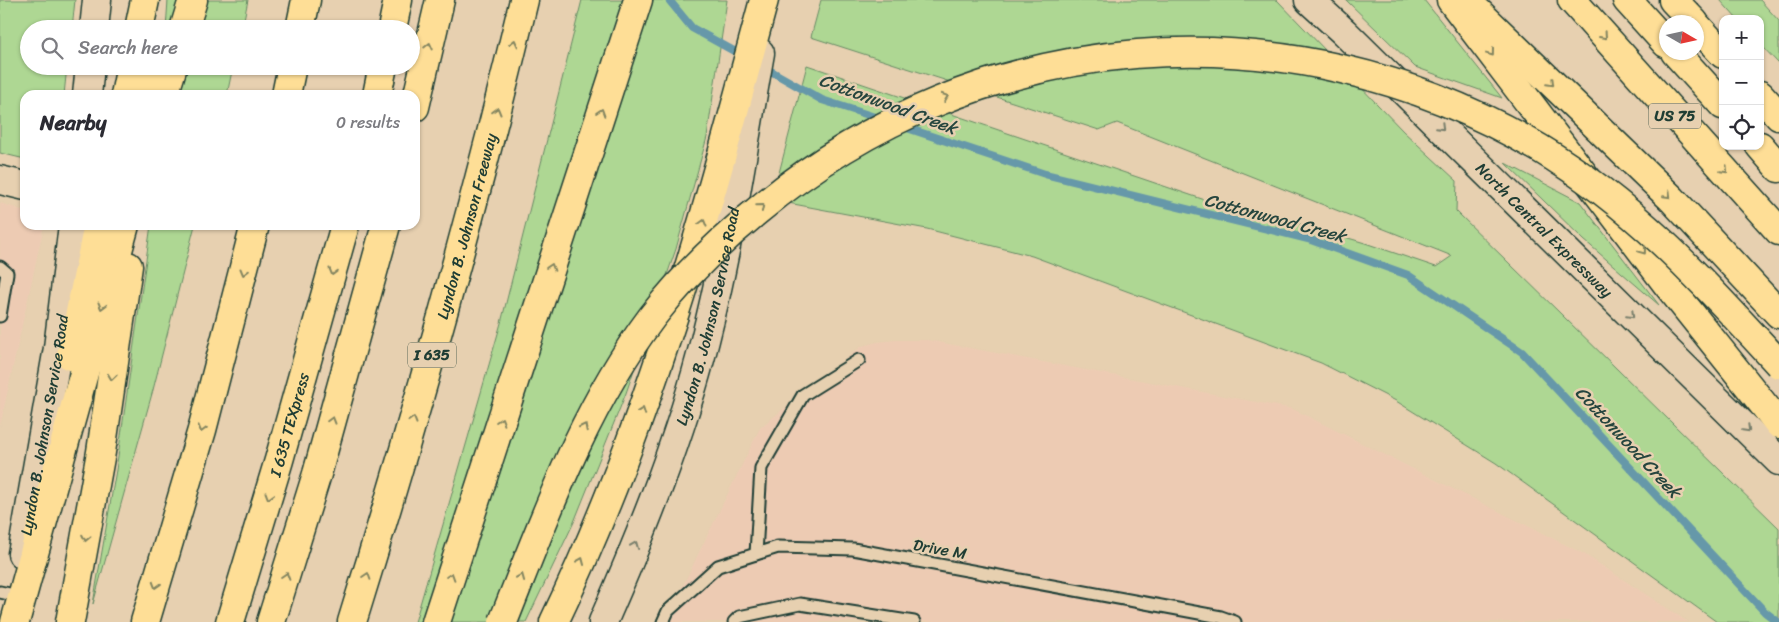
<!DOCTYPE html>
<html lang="en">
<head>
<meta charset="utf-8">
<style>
  :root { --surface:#fff; --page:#f7f7f7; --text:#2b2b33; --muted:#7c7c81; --line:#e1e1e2 }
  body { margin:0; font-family:Sriracha,sans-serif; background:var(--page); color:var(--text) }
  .controls { position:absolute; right:15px; top:15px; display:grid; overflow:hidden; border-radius:10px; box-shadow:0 1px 4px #0004 }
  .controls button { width:45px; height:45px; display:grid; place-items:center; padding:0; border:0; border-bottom:1px solid var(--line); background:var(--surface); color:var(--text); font:25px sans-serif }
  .compass { position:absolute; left:1659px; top:15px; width:45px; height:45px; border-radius:50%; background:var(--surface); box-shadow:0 1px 4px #0004; rotate:99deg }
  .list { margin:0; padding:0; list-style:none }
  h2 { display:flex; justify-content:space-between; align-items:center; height:65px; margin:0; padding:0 20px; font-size:21px }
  h2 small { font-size:16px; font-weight:400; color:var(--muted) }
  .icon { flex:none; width:28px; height:28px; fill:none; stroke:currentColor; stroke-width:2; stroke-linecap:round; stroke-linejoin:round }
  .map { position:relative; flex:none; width:1779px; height:622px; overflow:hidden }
  .search { position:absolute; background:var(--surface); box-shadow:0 1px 4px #0004; left:20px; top:20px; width:400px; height:55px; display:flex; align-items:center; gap:12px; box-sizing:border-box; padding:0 18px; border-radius:28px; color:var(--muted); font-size:19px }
  .panel { position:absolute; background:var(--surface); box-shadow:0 1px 4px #0004; left:20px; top:90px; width:400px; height:140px; border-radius:15px }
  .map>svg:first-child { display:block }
</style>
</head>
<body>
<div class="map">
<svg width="1779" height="622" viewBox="0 0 1779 622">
  <rect width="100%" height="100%" fill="#e7d0b0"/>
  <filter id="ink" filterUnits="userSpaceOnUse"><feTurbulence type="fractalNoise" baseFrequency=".02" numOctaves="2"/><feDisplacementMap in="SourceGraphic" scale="10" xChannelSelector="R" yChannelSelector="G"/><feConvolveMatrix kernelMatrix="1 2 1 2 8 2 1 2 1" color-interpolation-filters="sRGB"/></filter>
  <g filter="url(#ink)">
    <g fill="#edcbb3">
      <polygon points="0,203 25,211 25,225 44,225 0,426"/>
      <polygon points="896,340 927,340 1293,409 1584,554 1688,622 665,622 760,428 862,346 877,342"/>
    </g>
    <g fill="#aed793" stroke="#668a64">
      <polygon points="0,0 75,0 72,29 29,29 29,66 67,66 64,95 25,95 25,159 0,153"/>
      <polygon points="168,0 248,0 242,29 166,29"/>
      <polygon points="582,0 727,0 707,137 676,249 626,393 574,522 526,622 415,622 501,323"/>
      <polygon points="821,0 1277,0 1403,131 1457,181 1456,211 1779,528 1779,622 1717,622 1496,463 1396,401 1321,363 1032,256 927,229 772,200 807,65 1202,199 1284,219 1365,243 1436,267 1452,256 1117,123 1099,130 811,37"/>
      <polygon points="1346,0 1424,0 1502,98 1415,67"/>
      <polygon points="1720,0 1760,0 1779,21 1779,64 1760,44 1760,19 1737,19"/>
      <polygon points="164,66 233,66 227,95 162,95"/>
      <polygon points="1505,163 1580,202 1659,305 1584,240"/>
      <polygon points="151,225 195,225 153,390 93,604 116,470"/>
    </g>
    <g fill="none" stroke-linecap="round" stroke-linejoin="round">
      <g stroke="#6698a9" stroke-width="8">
        <polyline points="669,0 692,28 743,56"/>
        <polyline points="762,66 822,100 884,120"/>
        <polyline points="904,127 1045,174 1308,239 1408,275 1522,352 1765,612 1778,622"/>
      </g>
      <g stroke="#1f3d34" stroke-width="15">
        <g id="service">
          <polyline points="0,267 7,273 0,316"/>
          <polyline points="756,554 761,468 803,395 859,360"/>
          <polyline points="0,592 14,595"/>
          <polyline points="663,622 668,611 718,566 778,547 853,549 1221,617 1235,622"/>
          <polyline points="734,622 739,617 800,604 914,622"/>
        </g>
      </g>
      <g stroke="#1f3d34" stroke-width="31">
        <polyline id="tertiary" points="0,180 25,186"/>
      </g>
      <g stroke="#1f3d34" stroke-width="31">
        <g id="secondary">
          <path id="s1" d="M 1309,0 L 1344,32 L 1779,461"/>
          <polyline points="94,29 97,0"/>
          <polyline points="87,95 90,66"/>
          <path id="s2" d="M 22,554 L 58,348 L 73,225"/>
          <path id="s3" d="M 603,622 C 643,531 681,436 705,340 C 729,246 743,149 760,53"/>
        </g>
      </g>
      <g stroke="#1f3d34" stroke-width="31">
        <g id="motorway">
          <polyline points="1451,0 1667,284 1779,424"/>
          <polyline points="1572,0 1779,231"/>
          <polyline points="1627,0 1666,43"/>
          <polyline points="1673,0 1694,22"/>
          <polyline points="1470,4 1672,199 1779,314"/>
          <polyline points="1696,25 1723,54"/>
          <polyline points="139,29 145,0"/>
          <polyline points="184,29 193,0"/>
          <polyline points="300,29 306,0"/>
          <polyline points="392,29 398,0"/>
          <polyline points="1675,52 1723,105"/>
          <polyline points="125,95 131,66"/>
          <polyline points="148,95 151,66"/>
          <polyline points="164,95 173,66"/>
          <polyline points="286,95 292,66"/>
          <polyline points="377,95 383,66"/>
          <polyline points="1760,95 1779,116"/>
          <polyline points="415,107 440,0"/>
          <polyline points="1760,146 1779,168"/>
          <polyline points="71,356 98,225"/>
          <polyline points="15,622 125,225"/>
          <polyline points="70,622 101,452 128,266"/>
          <polyline points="145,622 202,430 255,225"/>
          <path id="s4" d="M 230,622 L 279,460 L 345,225"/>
          <polyline points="271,622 317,474 386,225"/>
          <path id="s5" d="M 352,622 C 416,416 474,209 524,0"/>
          <polyline points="436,622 638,0"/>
          <path d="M 554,622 C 650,423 707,213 764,0"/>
        </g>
      </g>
      <use href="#service" stroke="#e7d0b0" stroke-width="11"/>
      <use href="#tertiary" stroke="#e7d0b0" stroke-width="28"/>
      <use href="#secondary" stroke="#e7d0b0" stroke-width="28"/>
      <use href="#motorway" stroke="#fede96" stroke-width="28"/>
      <g stroke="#1f3d34" stroke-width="31" stroke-linecap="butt">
        <path id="motorway-bridge" d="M 503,622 C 545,517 583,409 652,317 C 682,278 718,243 757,211 C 980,24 1288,0 1539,148 C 1636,206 1704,282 1779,364"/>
      </g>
      <use href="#motorway-bridge" stroke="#fede96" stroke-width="28"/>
    </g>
    <defs><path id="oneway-chevron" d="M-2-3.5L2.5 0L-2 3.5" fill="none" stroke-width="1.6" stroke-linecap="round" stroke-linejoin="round" transform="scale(1.25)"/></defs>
    <g stroke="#838560">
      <use href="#oneway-chevron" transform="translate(1604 36) rotate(48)"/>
      <use href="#oneway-chevron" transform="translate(514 43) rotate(-77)"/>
      <use href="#oneway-chevron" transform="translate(429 46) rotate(-77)"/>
      <use href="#oneway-chevron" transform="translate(1491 53) rotate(53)"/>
      <use href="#oneway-chevron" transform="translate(1551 83) rotate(45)"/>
      <use href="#oneway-chevron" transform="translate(945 97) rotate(-21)"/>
      <use href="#oneway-chevron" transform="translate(497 111) rotate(-75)"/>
      <use href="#oneway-chevron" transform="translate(601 112) rotate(-72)"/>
      <use href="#oneway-chevron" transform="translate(1725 170) rotate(47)"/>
      <use href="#oneway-chevron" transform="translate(1668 195) rotate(45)"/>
      <use href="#oneway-chevron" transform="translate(761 207) rotate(-40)"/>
      <use href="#oneway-chevron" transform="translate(703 223) rotate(-74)"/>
      <use href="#oneway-chevron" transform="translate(1643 251) rotate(53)"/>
      <use href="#oneway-chevron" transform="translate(551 267) rotate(-72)"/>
      <use href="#oneway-chevron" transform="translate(244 272) rotate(105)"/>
      <use href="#oneway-chevron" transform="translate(333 272) rotate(105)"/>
      <use href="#oneway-chevron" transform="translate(102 306) rotate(105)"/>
      <use href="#oneway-chevron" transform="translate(112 377) rotate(98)"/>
      <use href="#oneway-chevron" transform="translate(642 411) rotate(-70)"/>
      <use href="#oneway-chevron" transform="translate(332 420) rotate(-74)"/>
      <use href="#oneway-chevron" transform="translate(413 420) rotate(-74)"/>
      <use href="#oneway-chevron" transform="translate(501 421) rotate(-72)"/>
      <use href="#oneway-chevron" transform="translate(584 427) rotate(-63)"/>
      <use href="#oneway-chevron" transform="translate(202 429) rotate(106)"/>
      <use href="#oneway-chevron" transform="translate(269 496) rotate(107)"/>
      <use href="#oneway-chevron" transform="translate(86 538) rotate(101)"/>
      <use href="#oneway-chevron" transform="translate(581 561) rotate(-67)"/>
      <use href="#oneway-chevron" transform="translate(286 576) rotate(-72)"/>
      <use href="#oneway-chevron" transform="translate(367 576) rotate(-72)"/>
      <use href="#oneway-chevron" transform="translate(451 576) rotate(-72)"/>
      <use href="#oneway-chevron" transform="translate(521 577) rotate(-68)"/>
      <use href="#oneway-chevron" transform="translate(156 585) rotate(107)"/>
    </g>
    <g stroke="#797f6c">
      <use href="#oneway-chevron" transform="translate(1441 127) rotate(45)"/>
      <use href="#oneway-chevron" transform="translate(1631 315) rotate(45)"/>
      <use href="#oneway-chevron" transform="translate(1747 429) rotate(45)"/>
      <use href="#oneway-chevron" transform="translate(635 545) rotate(-68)"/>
    </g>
  </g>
  <g text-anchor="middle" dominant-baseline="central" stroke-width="5" stroke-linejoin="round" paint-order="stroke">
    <g fill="#e7d0b0" stroke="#5b6959" stroke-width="1">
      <rect x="1649" y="103.5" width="52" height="25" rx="4"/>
      <rect x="408" y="342.5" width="48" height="25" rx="4"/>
    </g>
    <g font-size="15" font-weight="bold" fill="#1f3d34">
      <text x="1675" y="116">US 75</text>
      <text x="432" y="355">I 635</text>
    </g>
    <g font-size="16" fill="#1f3d34" stroke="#e7d0b0">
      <text stroke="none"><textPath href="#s5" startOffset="412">Lyndon B. Johnson Freeway</textPath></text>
      <text stroke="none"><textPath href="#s1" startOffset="329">North Central Expressway</textPath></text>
      <text stroke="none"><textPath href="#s3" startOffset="324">Lyndon B. Johnson Service Road</textPath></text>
      <text stroke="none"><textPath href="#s2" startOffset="131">Lyndon B. Johnson Service Road</textPath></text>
      <text stroke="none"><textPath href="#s4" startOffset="206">I 635 TEXpress</textPath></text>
      <text transform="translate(940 549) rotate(10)">Drive M</text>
    </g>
    <g font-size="18" font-style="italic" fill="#25453e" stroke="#e7d0b0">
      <text transform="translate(888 104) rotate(20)">Cottonwood Creek</text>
      <text transform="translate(1275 218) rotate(15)">Cottonwood Creek</text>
      <text transform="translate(1628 442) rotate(47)">Cottonwood Creek</text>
    </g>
  </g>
</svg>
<div class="controls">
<button>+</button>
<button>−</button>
<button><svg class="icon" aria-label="locate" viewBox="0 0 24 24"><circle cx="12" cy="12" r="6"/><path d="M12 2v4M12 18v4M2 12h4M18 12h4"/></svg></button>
</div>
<svg class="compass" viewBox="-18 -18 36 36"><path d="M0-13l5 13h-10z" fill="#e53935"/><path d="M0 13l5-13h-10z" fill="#7c7c81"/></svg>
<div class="search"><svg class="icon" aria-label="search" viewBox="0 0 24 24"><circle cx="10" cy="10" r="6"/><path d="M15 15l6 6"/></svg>Search here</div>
<section class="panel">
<h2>Nearby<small>0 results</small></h2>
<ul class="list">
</ul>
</section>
</div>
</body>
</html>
